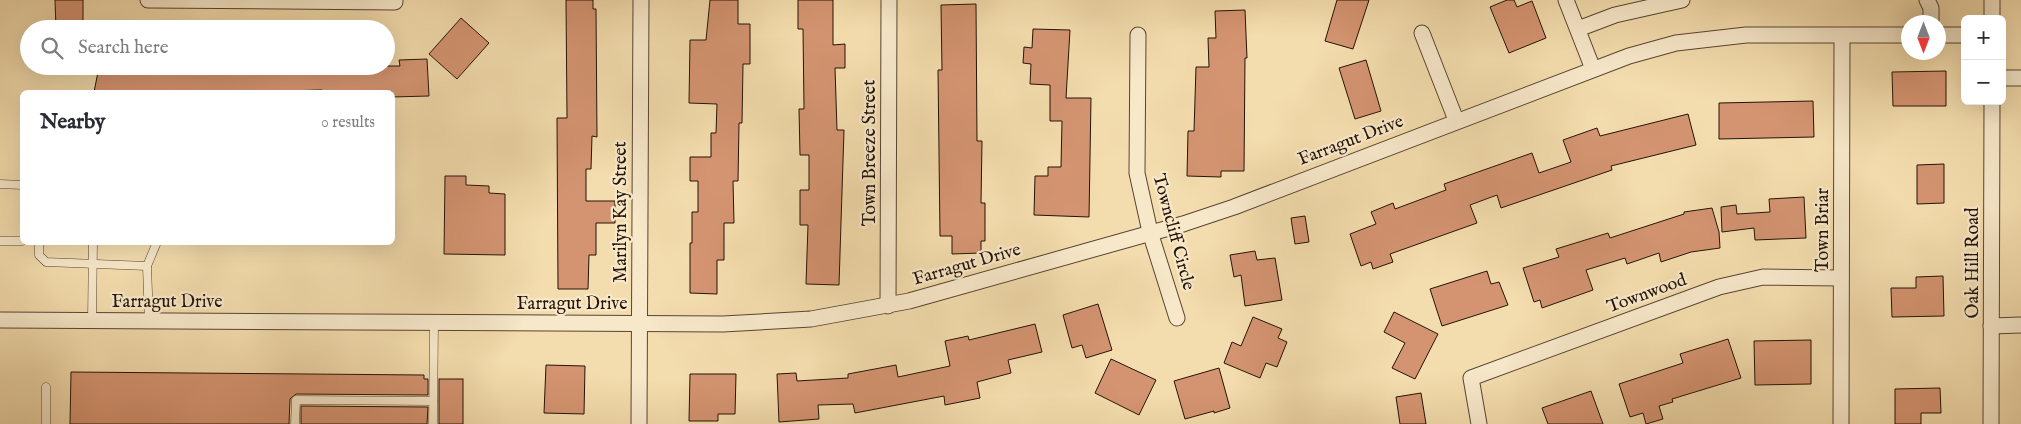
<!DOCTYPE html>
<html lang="en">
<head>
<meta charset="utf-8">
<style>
  :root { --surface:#fff; --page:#f7f7f7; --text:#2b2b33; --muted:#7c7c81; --line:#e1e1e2 }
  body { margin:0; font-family:"IM FELL English",serif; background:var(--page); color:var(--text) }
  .controls { position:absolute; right:15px; top:15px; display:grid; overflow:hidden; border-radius:8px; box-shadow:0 5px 20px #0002 }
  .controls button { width:45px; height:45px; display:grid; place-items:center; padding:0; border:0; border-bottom:1px solid var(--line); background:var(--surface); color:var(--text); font:25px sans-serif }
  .compass { position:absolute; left:1901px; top:15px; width:45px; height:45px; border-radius:50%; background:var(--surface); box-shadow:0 5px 20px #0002; rotate:180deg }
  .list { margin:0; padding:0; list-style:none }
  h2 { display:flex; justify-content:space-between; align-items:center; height:65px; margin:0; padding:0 20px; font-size:21px }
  h2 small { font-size:16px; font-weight:400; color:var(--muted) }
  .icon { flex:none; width:28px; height:28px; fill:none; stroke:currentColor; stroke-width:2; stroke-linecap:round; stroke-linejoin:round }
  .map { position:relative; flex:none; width:2021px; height:424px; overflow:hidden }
  .search { position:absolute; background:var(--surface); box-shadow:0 5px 20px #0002; left:20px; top:20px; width:375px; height:55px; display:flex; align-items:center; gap:12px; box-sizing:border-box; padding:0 18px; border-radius:28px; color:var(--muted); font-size:19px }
  .panel { position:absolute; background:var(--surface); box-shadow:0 5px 20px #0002; left:20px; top:90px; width:375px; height:155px; border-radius:8px }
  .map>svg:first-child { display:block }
</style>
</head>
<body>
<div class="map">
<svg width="2021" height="424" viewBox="0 0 2021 424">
  <rect width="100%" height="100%" fill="#f3dcad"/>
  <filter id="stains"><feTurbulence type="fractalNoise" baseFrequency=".004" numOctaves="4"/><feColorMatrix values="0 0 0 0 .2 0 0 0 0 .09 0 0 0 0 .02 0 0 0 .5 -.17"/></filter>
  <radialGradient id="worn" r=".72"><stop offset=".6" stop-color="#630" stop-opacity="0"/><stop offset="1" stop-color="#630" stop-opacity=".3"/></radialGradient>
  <g fill="#d49471" stroke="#251306">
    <polygon points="55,0 83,0 83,29 56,29"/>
    <polygon points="566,0 593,0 593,9 596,9 597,137 592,136 591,169 586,169 586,201 615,201 615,223 596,223 596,255 589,255 588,289 558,289 557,118 567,118"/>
    <polygon points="710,0 738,0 738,24 750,24 750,64 743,64 742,123 739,123 738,181 733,181 734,223 724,223 724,260 717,260 717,294 690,293 690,243 692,243 692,212 698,212 698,181 690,181 690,157 711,157 711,133 716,133 717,104 689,103 690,40 706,40"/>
    <polygon points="798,0 833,0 833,45 845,44 845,68 835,68 837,130 844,130 839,285 806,284 808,225 800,225 800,190 809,190 809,155 800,155 799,109 804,109 803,29 798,29"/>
    <polygon points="1337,0 1369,0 1353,49 1325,41"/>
    <polygon points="1507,0 1514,0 1517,7 1532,1 1546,38 1509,53 1490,7"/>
    <polygon points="976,4 977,141 982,141 981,203 985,203 985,241 981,241 981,253 952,254 952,236 940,236 938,70 942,70 941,5"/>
    <polygon points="1245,10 1247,58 1245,58 1244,171 1221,171 1221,177 1187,176 1188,131 1194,131 1196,67 1209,67 1208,38 1216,38 1215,11"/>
    <polygon points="461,18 489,43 457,79 429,54"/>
    <polygon points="1033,29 1070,30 1066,98 1091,98 1089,217 1034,215 1035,176 1048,176 1048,167 1061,167 1062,121 1050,121 1050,85 1030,84 1031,64 1023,63 1024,47 1032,48"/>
    <polygon points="427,59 429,96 392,97 392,92 322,92 322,90 244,92 94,92 99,67 122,71 123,66 400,66 399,60"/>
    <polygon points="1366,60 1381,111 1355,119 1339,68"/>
    <polygon points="1946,71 1946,106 1893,106 1892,72"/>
    <polygon points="1813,101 1814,137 1719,139 1719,103"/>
    <polygon points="1688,114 1696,145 1611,166 1612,170 1501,208 1497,195 1470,205 1477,223 1390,254 1393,262 1373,269 1371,262 1361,266 1350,234 1376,224 1371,212 1393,203 1395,209 1446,190 1444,184 1532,153 1539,173 1571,162 1563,140 1597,128 1600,136"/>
    <polygon points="1944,164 1944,203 1917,204 1917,165"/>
    <polygon points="445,176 466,176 466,185 489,186 489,193 505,194 505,255 444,254"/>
    <polygon points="1804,197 1806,238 1755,240 1754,228 1722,232 1721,207 1736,205 1737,214 1770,212 1769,199"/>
    <polygon points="1712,208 1719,232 1720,248 1691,252 1661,262 1659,253 1627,264 1625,258 1586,270 1593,290 1542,308 1540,300 1534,302 1523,268 1559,257 1556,249 1608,233 1610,238 1684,214 1684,212"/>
    <polygon points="1305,216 1309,242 1295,244 1291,218"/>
    <polygon points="1255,251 1257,260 1275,258 1282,300 1245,306 1241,275 1234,277 1230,255"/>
    <polygon points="1487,271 1491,284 1499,282 1508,305 1442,326 1430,289"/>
    <polygon points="1943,276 1944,316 1892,317 1891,288 1916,288 1916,277"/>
    <polygon points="1098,304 1112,350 1086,358 1082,345 1072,348 1063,315"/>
    <polygon points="1394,312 1438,334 1415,379 1392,368 1405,343 1384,332"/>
    <polygon points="1253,317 1282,329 1278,338 1287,342 1277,367 1266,363 1260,378 1224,363 1232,342 1241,346"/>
    <polygon points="1035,324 1042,352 1008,360 1011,373 977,382 980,398 945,405 944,396 855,413 853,404 818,405 819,419 779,422 777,374 796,373 797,381 848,378 848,374 896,365 898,377 950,366 945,341 968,336 969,340"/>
    <polygon points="1728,339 1741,378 1672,399 1673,402 1659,406 1663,419 1646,424 1643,413 1630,417 1619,384 1683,363 1680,354"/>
    <polygon points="1811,340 1811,384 1755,385 1754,341"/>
    <polygon points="1111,359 1156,380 1139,415 1095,393"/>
    <polygon points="546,365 585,366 584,414 544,413"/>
    <polygon points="1219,368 1230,408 1214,413 1214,411 1185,419 1174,381"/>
    <polygon points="71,372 424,375 424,379 428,379 428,395 296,394 290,399 289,424 70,424"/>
    <polygon points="690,374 736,374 735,414 718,414 718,421 689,421"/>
    <rect x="439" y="379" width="24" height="45"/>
    <polygon points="1940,388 1941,413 1921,413 1921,424 1895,424 1895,389"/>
    <polygon points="1591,391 1603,424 1548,424 1542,408"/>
    <polygon points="1421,393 1426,424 1400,424 1396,397"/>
    <polygon points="301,406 428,407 427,424 301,424"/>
  </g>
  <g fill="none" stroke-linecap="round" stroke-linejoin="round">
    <g stroke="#584530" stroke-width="9">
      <g id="lane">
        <polyline points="0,184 22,185"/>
        <polyline points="0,241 22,241"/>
        <polyline points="39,242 39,255 46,262 147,266"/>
        <polyline points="92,321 93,242"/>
        <polyline points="149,321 147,266 157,242"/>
        <polyline points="46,387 46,424"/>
        <polyline points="295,424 296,400 433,401"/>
        <polyline points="433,424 434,322"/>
      </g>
    </g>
    <g stroke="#584530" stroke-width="17">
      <g id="street">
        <polyline points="148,0 395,2 395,0"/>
        <polyline points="1566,0 1593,69"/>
        <polyline points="1927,0 1931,8 1931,22"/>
        <polyline points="1992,19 1992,0"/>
        <polyline points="1578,29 1615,15 1682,0"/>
        <polyline points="1422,33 1456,120"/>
        <polyline points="1138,35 1137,173 1150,232 1177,318"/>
        <polyline points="1938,35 1965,35"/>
        <polyline points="2002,78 2021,78"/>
        <polyline points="888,306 889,0"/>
        <polyline points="0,320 723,324 811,319 909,301 1183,224 1234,207 1629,56 1676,43 1746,35 1908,35"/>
        <polyline points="1991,326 2021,325"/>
        <polyline points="639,424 641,0"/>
        <polyline points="1479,424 1471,378 1719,287 1763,277 1841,278"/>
        <polyline points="1841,424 1842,36"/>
        <polyline points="1991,424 1992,101"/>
      </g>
    </g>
    <use href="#lane" stroke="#f7e8ca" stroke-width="8"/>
    <use href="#street" stroke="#f7e8ca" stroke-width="15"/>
  </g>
  <g text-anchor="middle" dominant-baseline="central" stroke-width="4.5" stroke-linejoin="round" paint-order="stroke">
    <g font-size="18" fill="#251306" stroke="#f7e8ca">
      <text transform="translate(1351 141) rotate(-21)">Farragut Drive</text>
      <text transform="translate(870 153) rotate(-90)">Town Breeze Street</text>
      <text transform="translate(621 212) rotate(-90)">Marilyn Kay Street</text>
      <text transform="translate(1823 230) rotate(-90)">Town Briar</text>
      <text transform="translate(1173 232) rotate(75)">Towncliff Circle</text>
      <text transform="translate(1973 263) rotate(-90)">Oak Hill Road</text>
      <text transform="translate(967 265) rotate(-16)">Farragut Drive</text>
      <text transform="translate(1647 294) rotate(-20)">Townwood</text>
      <text x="167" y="302">Farragut Drive</text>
      <text x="572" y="304">Farragut Drive</text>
    </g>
  </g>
  <rect width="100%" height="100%" filter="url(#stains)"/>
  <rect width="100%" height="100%" fill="url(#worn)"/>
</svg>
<div class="controls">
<button>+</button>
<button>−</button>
</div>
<svg class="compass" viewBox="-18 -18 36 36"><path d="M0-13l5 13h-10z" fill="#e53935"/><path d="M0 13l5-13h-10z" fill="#7c7c81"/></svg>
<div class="search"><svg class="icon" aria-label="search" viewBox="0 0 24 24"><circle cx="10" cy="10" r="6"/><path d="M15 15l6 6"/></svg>Search here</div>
<section class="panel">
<h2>Nearby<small>0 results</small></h2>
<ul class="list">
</ul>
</section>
</div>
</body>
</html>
